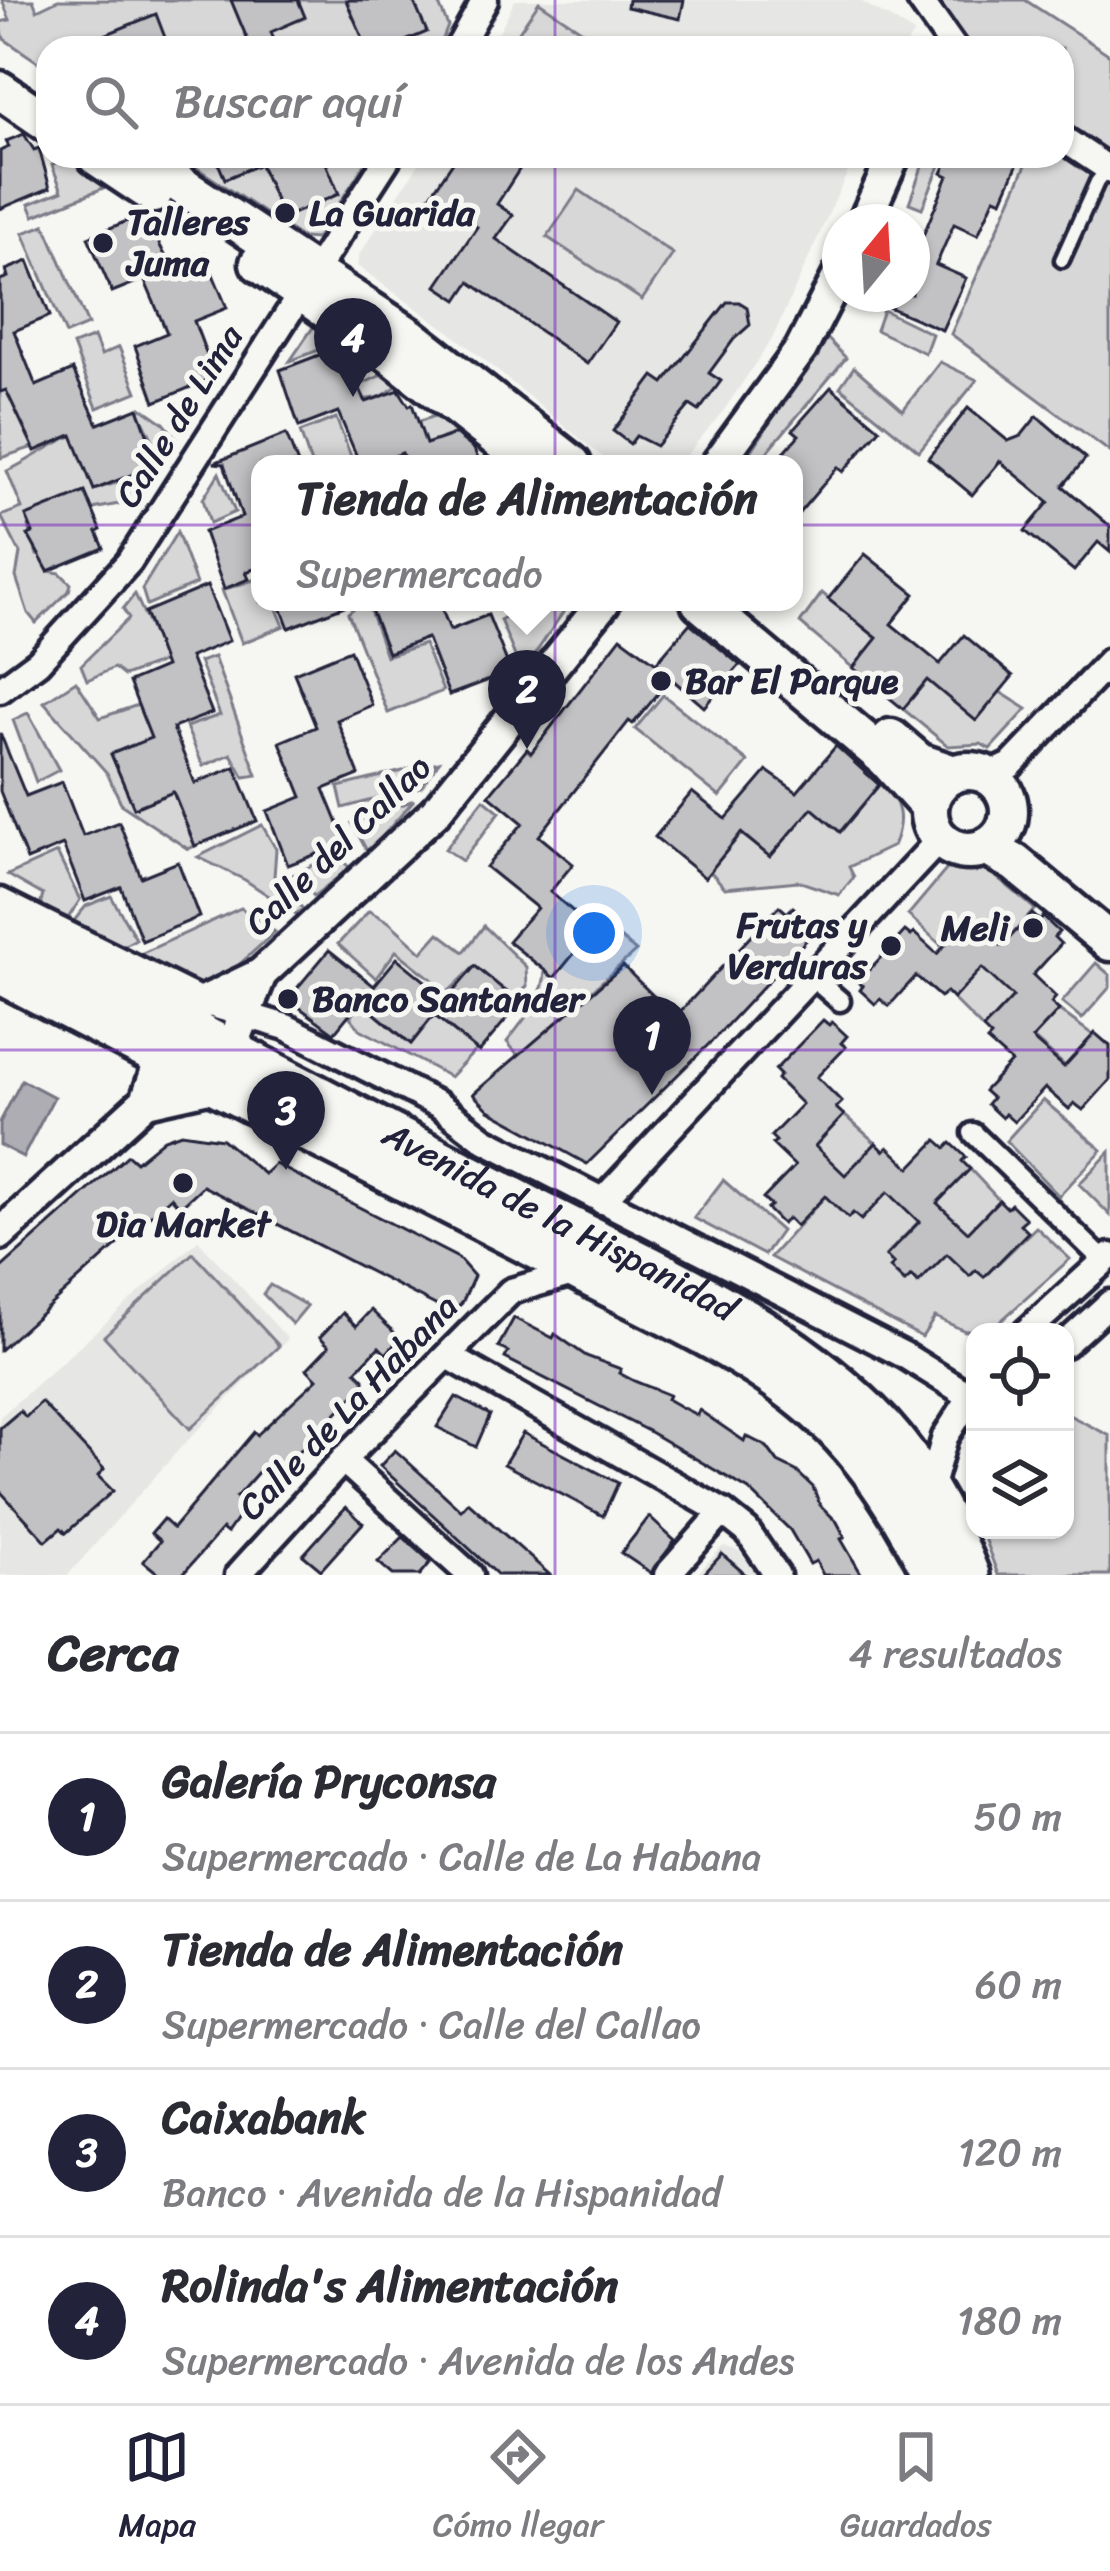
<!DOCTYPE html>
<html lang="es">
<head>
<meta charset="utf-8">
<style>
  :root { --surface:#fff; --page:#f7f7f7; --text:#2b2b33; --muted:#7c7c81; --line:#e1e1e2; --accent:#22223b }
  body { margin:0; font-family:Sriracha,sans-serif; background:var(--page); color:var(--text) }
  .controls { position:absolute; right:36px; bottom:36px; display:grid; overflow:hidden; border-radius:24px; box-shadow:0 3px 9px #0004 }
  .controls button { width:108px; height:108px; display:grid; place-items:center; padding:0; border:0; border-bottom:3px solid var(--line); background:var(--surface); color:var(--text); font:60px sans-serif }
  .compass { position:absolute; left:822px; top:204px; width:108px; height:108px; border-radius:50%; background:var(--surface); box-shadow:0 3px 9px #0004; rotate:18deg }
  .you { position:absolute; left:594px; top:933px; width:42px; height:42px; margin:-30px; border:9px solid #fff; border-radius:50%; background:#1a73e8; box-shadow:0 0 0 18px #1a73e833 }
  .badge { display:grid; place-items:center; width:78px; height:78px; border-radius:50%; background:var(--accent); color:#fff; font-size:39px; font-weight:700 }
  .pin { position:absolute; translate:-50% -99px; filter:drop-shadow(0 3px 6px #0008) }
  .pin::after { content:''; position:absolute; top:63px; width:42px; height:36px; background:inherit; clip-path:polygon(0 0,100% 0,50% 100%) }
  .popup { position:absolute; left:251px; top:455px; width:552px; height:156px; box-sizing:border-box; display:grid; place-content:center; border-radius:24px; background:var(--surface); filter:drop-shadow(0 3px 9px #0005); font-size:39px; white-space:nowrap; color:var(--muted) }
  .popup b { font-size:45px; color:var(--text) }
  .popup::after { content:''; position:absolute; left:50%; top:100%; margin-left:-24px; border:24px solid transparent; border-top-color:var(--surface) }
  .list { margin:0; padding:0; list-style:none }
  h2 { display:flex; justify-content:space-between; align-items:center; height:156px; margin:0; padding:0 48px; font-size:51px }
  h2 small { font-size:39px; font-weight:400; color:var(--muted) }
  .list li { display:grid; grid-template-columns:78px 1fr auto; gap:36px; align-items:center; box-sizing:border-box; height:168px; padding:0 48px; border-top:3px solid var(--line) }
  .list b { display:block; font-size:45px; white-space:nowrap }
  .list p { margin:0; font-size:39px; white-space:nowrap; color:var(--muted) }
  .list em { font-size:39px; font-style:normal; color:var(--muted) }
  .icon { flex:none; width:66px; height:66px; fill:none; stroke:currentColor; stroke-width:2; stroke-linecap:round; stroke-linejoin:round }
  .map { position:relative; flex:none; width:1110px; height:1575px; overflow:hidden }
  .search { position:absolute; background:var(--surface); box-shadow:0 3px 9px #0004; left:36px; right:36px; top:36px; height:132px; display:flex; align-items:center; gap:30px; box-sizing:border-box; padding:0 42px; border-radius:36px; color:var(--muted); font-size:45px }
  .sheet { height:828px; background:var(--surface) }
  nav { display:flex; justify-content:space-around; align-items:center; box-sizing:border-box; height:168px; border-top:3px solid var(--line); background:var(--surface); font-size:33px; color:var(--muted) }
  nav a { display:grid; justify-items:center; gap:6px }
  nav .on { color:var(--accent) }
  .map>svg:first-child { display:block }
</style>
</head>
<body>
<div class="map">
<svg width="1110" height="1575" viewBox="0 0 1110 1575">
  <rect width="100%" height="100%" fill="#f6f6f2"/>
  <filter id="ink" filterUnits="userSpaceOnUse"><feTurbulence type="fractalNoise" baseFrequency=".00833" numOctaves="2"/><feDisplacementMap in="SourceGraphic" scale="24" xChannelSelector="R" yChannelSelector="G"/><feConvolveMatrix kernelMatrix="1 2 1 2 8 2 1 2 1" color-interpolation-filters="sRGB"/></filter>
  <g filter="url(#ink)">
    <g fill="#e6e6e4">
      <polygon points="515,0 859,0 914,33 904,48 491,48"/>
      <polygon points="424,156 855,156 772,339 724,410 679,464 611,464 450,332 357,266 359,255"/>
      <polygon points="198,1240 288,1339 183,1445 68,1575 0,1575 0,1417"/>
      <polygon points="723,1546 739,1551 757,1575 696,1575"/>
    </g>
    <g fill="#d7d7d7" stroke="#7c7c89" stroke-width="3">
      <polygon points="2,0 33,0 37,10 58,0 231,0 251,48 169,48 155,15 134,23 138,36 102,48 48,48 48,69 4,39 0,22 10,20"/>
      <polygon points="298,0 351,0 347,3 367,48 277,48 268,26 284,26 305,18"/>
      <polygon points="413,0 437,0 448,26 439,48 389,48"/>
      <polygon points="925,0 1025,0 1110,55 1110,452 951,334 1030,156 1062,156 1062,48 971,48"/>
      <polygon points="539,2 608,48 508,48"/>
      <polygon points="66,156 73,156 111,185 34,216 29,204 62,191 52,165"/>
      <polygon points="179,156 256,157 283,217 323,156 370,156 316,239 302,238"/>
      <polygon points="926,156 944,156 922,208 909,203"/>
      <polygon points="579,190 673,254 642,300 547,237"/>
      <polygon points="45,225 88,325 66,334 23,233"/>
      <polygon points="883,310 932,334 925,353 876,330"/>
      <polygon points="314,326 336,338 332,345 290,361"/>
      <polygon points="94,337 101,355 119,347 137,392 97,408 73,345"/>
      <polygon points="826,337 846,358 757,464 743,464"/>
      <polygon points="940,362 977,380 919,451 840,387 854,367 903,410"/>
      <polygon points="390,371 400,384 381,397 361,400 356,387"/>
      <polygon points="9,389 33,447 1,458 0,392"/>
      <polygon points="141,407 164,423 176,438 162,459 139,412"/>
      <polygon points="444,412 461,431 442,438 427,452 418,422"/>
      <polygon points="336,418 354,464 311,464 300,432"/>
      <path d="M 74,435 L 96,489 L 133,478 L 140,492 L 129,502 L 88,510 L 80,494 L 62,502 L 64,508 L 26,516 L 37,555 L 42,554 L 48,571 L 60,573 L 71,584 L 69,591 L 36,623 L 28,613 L 16,577 L 20,553 L 1,516 L 22,508 L 7,471 C 31,460 50,444 74,435 Z"/>
      <polygon points="219,473 235,512 210,523 203,499"/>
      <polygon points="177,532 196,584 147,605 142,589"/>
      <polygon points="260,578 260,602 274,602 284,626 242,643 222,590"/>
      <polygon points="822,593 878,639 853,668 800,623"/>
      <polygon points="135,594 165,661 124,676 114,668 87,680 81,665 129,618 123,609"/>
      <polygon points="361,602 367,602 386,656 424,644 443,691 388,713 348,613"/>
      <polygon points="534,602 551,602 564,611 522,673 500,620"/>
      <polygon points="214,657 257,775 244,777 231,754 203,766 186,727 220,715 199,662"/>
      <polygon points="927,680 1000,692 1027,709 990,749 981,744 948,746 903,709"/>
      <polygon points="76,681 100,718 138,705 156,749 138,757 132,745 111,754 134,808 173,791 195,846 188,849 122,805 107,773 44,702"/>
      <polygon points="663,695 748,762 720,797 635,729"/>
      <polygon points="28,713 59,770 36,782 13,720"/>
      <polygon points="439,762 421,787 343,808 338,787"/>
      <path d="M 881,783 C 902,802 904,821 893,846 L 849,867 L 854,877 L 839,895 L 798,881 L 725,888 L 710,871 L 741,834 L 771,856 L 812,808 L 841,831 Z"/>
      <polygon points="484,799 500,812 462,861 445,849"/>
      <polygon points="414,800 368,853 352,823"/>
      <polygon points="262,825 276,849 274,877 303,909 296,914 245,880 198,857"/>
      <polygon points="57,853 80,900 68,918 40,906 43,895 8,875"/>
      <polygon points="335,854 350,868 314,896 293,875"/>
      <polygon points="951,864 986,868 1035,909 997,952 979,926 976,929 966,922 943,947 908,915"/>
      <polygon points="111,896 136,939 123,946 73,922 86,906"/>
      <polygon points="241,908 275,932 222,980 206,986 136,956"/>
      <polygon points="369,911 389,922 422,952 439,933 464,952 484,926 526,967 527,986 516,999 505,990 502,992 475,966 448,992 396,951 376,978 338,944"/>
      <path d="M 600,922 L 636,951 L 519,1056 L 507,1042 C 523,1020 544,999 545,971 L 554,978 Z"/>
      <polygon points="1096,963 1110,975 1110,987 1082,1019 1062,1002"/>
      <polygon points="985,964 1019,991 983,1029 953,999"/>
      <polygon points="361,1002 411,1044 434,1015 476,1050 450,1077 360,1029 350,1017"/>
      <polygon points="1059,1010 1093,1035 1065,1066 1033,1038"/>
      <polygon points="1043,1100 1102,1150 1059,1196 1006,1141"/>
      <polygon points="844,1115 876,1143 840,1181 811,1149"/>
      <polygon points="1110,1152 1110,1215 1079,1184"/>
      <polygon points="970,1169 999,1200 962,1238 934,1206"/>
      <polygon points="723,1180 781,1231 764,1255 694,1218"/>
      <polygon points="893,1186 922,1218 886,1255 894,1264 890,1268 904,1282 911,1276 919,1283 951,1249 984,1277 1036,1227 1070,1259 994,1327 965,1331 935,1317 922,1337 770,1257 829,1192 833,1204 848,1218"/>
      <polygon points="193,1253 279,1346 190,1429 104,1336"/>
      <polygon points="270,1285 307,1306 292,1324 263,1294"/>
      <polygon points="1065,1413 1110,1436 1110,1575 998,1575 981,1530 1065,1530"/>
    </g>
    <polygon fill="#adadb3" stroke="#757583" stroke-width="3" points="22,1080 54,1097 23,1157 0,1145 0,1122"/>
    <g fill="#c2c2c4" stroke="#22223b" stroke-width="3">
      <polygon points="231,0 298,0 305,17 271,32 277,48 251,48"/>
      <polygon points="346,0 413,0 427,32 389,48 367,48"/>
      <polygon points="628,0 684,0 680,19 627,7"/>
      <polygon points="156,14 169,48 75,48 75,47"/>
      <polygon points="24,134 34,150 39,148 50,188 0,209 0,151 9,147 6,141"/>
      <polygon points="215,156 323,156 339,194 283,218 260,164 225,179"/>
      <polygon points="457,156 528,156 497,204 513,215 496,239 616,322 587,364 470,282 458,300 437,286 477,227 430,196"/>
      <polygon points="950,156 1021,156 1002,200 995,197 978,235 954,224 936,265 966,278 942,330 858,294 912,294 912,262 948,176 942,173"/>
      <polygon points="144,214 171,267 204,253 227,308 194,321 215,377 155,402 135,346 167,333 144,279 112,292 88,237"/>
      <polygon points="28,261 50,316 14,331 36,386 73,370 98,424 138,408 158,464 94,490 72,435 35,451 6,390 0,392 0,280 8,277 6,270"/>
      <polygon points="727,302 739,302 747,307 750,325 734,339 709,373 721,381 699,411 690,405 656,446 636,436 630,444 613,431 654,376 664,383"/>
      <polygon points="340,347 366,402 399,390 409,406 412,404 426,444 455,434 474,449 480,464 406,464 402,453 374,464 360,464 338,412 299,427 280,370"/>
      <polygon points="831,387 880,429 843,472 838,467 794,519 794,464 774,464 799,435 793,430"/>
      <polygon points="968,408 1008,441 1021,436 1037,416 1086,458 1063,486 1110,526 1110,552 1098,542 1074,571 1025,531 1049,502 1000,461 972,495 928,458"/>
      <polygon points="286,434 298,464 260,464 260,567 246,572 249,579 224,589 204,532 242,517 224,464 214,463"/>
      <polygon points="85,492 101,530 97,532 104,548 48,571 28,535 33,533 26,516"/>
      <polygon points="865,554 915,594 891,624 940,664 964,635 1013,676 976,721 927,680 903,709 853,668 877,638 828,599"/>
      <polygon points="207,586 229,641 190,657 212,713 173,728 195,783 235,767 257,821 195,846 173,792 134,808 111,754 151,738 129,682 165,667 145,612"/>
      <polygon points="279,602 352,602 352,603 289,628"/>
      <polygon points="368,602 439,602 450,630 488,615 511,672 449,695 427,638 388,653"/>
      <polygon points="690,623 740,665 704,707 674,681 661,690 633,724 629,721 539,836 573,864 550,892 594,929 554,978 508,941 537,908 486,867 523,823 489,795 527,749 531,753 621,637 656,663"/>
      <polygon points="350,650 372,705 337,720 359,775 324,789 346,843 288,865 267,811 302,797 280,742 316,727 294,673"/>
      <polygon points="0,733 26,796 62,782 83,836 119,822 141,877 178,862 199,917 142,941 121,887 85,901 63,845 27,860 0,791"/>
      <polygon points="836,746 879,785 840,832 812,808 770,857 741,833 705,878 655,837 692,792 726,819 767,771 797,792"/>
      <polygon points="779,906 787,913 793,907 808,921 803,928 811,935 713,1040 587,1164 489,1110 473,1094 623,966 675,1017"/>
      <polygon points="1032,914 1040,921 1043,917 1059,932 1054,937 1061,944 1033,975 1056,997 1051,1003 1059,1010 1032,1039 1064,1067 1095,1033 1110,1046 1110,1080 1083,1110 1074,1103 1069,1109 1045,1088 1014,1122 1005,1114 1002,1118 987,1104 992,1098 984,1091 1011,1062 987,1041 991,1037 983,1029 1013,997 982,968 953,999 946,992 940,997 916,976 889,1006 880,999 875,1004 860,990 863,986 858,982 905,931 911,936 914,933 937,954 967,921 976,929 979,925 1002,946"/>
      <polygon points="329,950 374,986 397,958 447,999 475,966 520,1003 479,1052 434,1015 411,1044 360,1001 334,1033 288,999"/>
      <polygon points="823,1020 829,1025 832,1022 847,1036 841,1043 846,1047 817,1077 842,1102 836,1108 844,1115 815,1146 845,1175 876,1143 884,1151 888,1147 910,1168 937,1140 946,1148 951,1143 966,1157 962,1161 970,1169 937,1203 968,1232 999,1200 1007,1208 1011,1204 1026,1219 1020,1224 1028,1232 984,1277 976,1270 970,1276 947,1254 918,1283 911,1276 905,1282 890,1268 894,1264 886,1256 919,1222 888,1192 861,1220 853,1213 848,1218 825,1196 796,1226 788,1218 782,1224 767,1209 771,1206 763,1199 795,1166 772,1144 776,1141 771,1136 802,1104 777,1079 780,1075 775,1070"/>
      <polygon points="181,1133 222,1139 264,1174 275,1164 458,1258 474,1276 462,1303 451,1313 203,1186 180,1207 171,1197 0,1350 0,1269 128,1155 136,1162 164,1139"/>
      <polygon points="371,1310 400,1338 386,1354 379,1347 356,1371 364,1379 364,1385 271,1480 260,1470 236,1497 244,1503 236,1514 239,1516 227,1533 222,1529 182,1575 160,1575 143,1561 160,1541 151,1533 163,1519 173,1528 254,1432 257,1435 317,1379 307,1369 329,1346 320,1337 343,1313 356,1326"/>
      <polygon points="514,1318 553,1338 555,1334 586,1356 621,1369 619,1373 634,1381 669,1395 667,1399 681,1407 697,1415 699,1410 744,1441 746,1436 767,1447 778,1462 796,1471 813,1487 820,1505 837,1522 845,1537 841,1539 862,1575 823,1575 816,1561 810,1564 790,1530 749,1490 650,1432 505,1358 508,1352 498,1347"/>
      <polygon points="456,1397 490,1415 476,1447 437,1427"/>
      <polygon points="41,1402 104,1469 98,1476 113,1491 66,1533 61,1528 46,1541 0,1491 0,1428 20,1411 26,1417"/>
      <polygon points="523,1433 618,1483 603,1516 504,1464"/>
      <polygon points="395,1450 461,1510 468,1502 550,1575 498,1575 380,1466"/>
      <polygon points="346,1507 363,1523 321,1570 303,1555"/>
      <polygon points="649,1517 675,1541 651,1573 621,1553"/>
      <polygon points="403,1537 431,1562 420,1575 393,1575 378,1562"/>
      <polygon points="722,1554 746,1575 703,1575"/>
    </g>
    <g fill="none" stroke-linecap="round" stroke-linejoin="round">
      <g stroke="#22223b" stroke-width="21">
        <polyline id="service" points="1062,260 1097,182 1108,168"/>
      </g>
      <g stroke="#22223b" stroke-width="27">
        <g id="pedestrian">
          <polyline points="811,976 840,1001"/>
          <polyline points="973,1133 1104,1261"/>
        </g>
      </g>
      <g stroke="#22223b" stroke-width="33">
        <g id="minor">
          <polyline points="920,0 954,48"/>
          <polyline points="458,48 485,0"/>
          <polyline points="1062,138 1110,170"/>
          <polyline points="0,690 38,662 129,562 389,156"/>
          <polyline points="988,776 1011,765 1110,661"/>
          <polyline points="0,901 203,1002 286,1027 439,1105 485,1140 904,1355 970,1396"/>
          <polyline points="602,1201 940,839"/>
          <polyline points="1026,1332 1110,1256"/>
          <polyline points="1065,1344 1110,1303"/>
          <polyline points="448,1356 723,1512 747,1531 777,1575"/>
          <polyline points="343,1460 470,1575"/>
          <polyline points="929,1493 945,1437 975,1390"/>
          <polyline points="238,1575 343,1460 511,1291 580,1271"/>
          <polyline points="667,1575 723,1512"/>
        </g>
      </g>
      <g stroke="#22223b" stroke-width="39">
        <g id="tertiary">
          <polyline points="864,222 894,156"/>
          <polyline points="717,464 801,349 840,273"/>
          <polyline points="146,1101 217,1085 261,974"/>
          <polyline points="0,1234 146,1101 161,1058 180,1023 203,1002 261,974 435,812 604,602"/>
        </g>
      </g>
      <g stroke="#22223b" stroke-width="45">
        <g id="secondary">
          <polyline points="0,90 48,123"/>
          <polyline points="96,156 153,194"/>
          <polyline points="137,156 409,336 572,464"/>
          <polyline points="259,263 394,357 530,464"/>
          <polyline points="700,602 886,759 929,807"/>
          <polyline points="891,738 919,762 954,774"/>
          <circle cx="969" cy="811" r="40"/>
          <polyline points="986,847 1015,863 1110,942"/>
        </g>
      </g>
      <g stroke="#22223b" stroke-width="48">
        <g id="primary">
          <path id="s1" d="M 0,932 C 177,1021 352,1114 527,1205 C 646,1267 772,1318 869,1413 C 914,1457 946,1517 969,1575"/>
          <path d="M 0,973 C 191,1074 385,1169 576,1269 C 653,1310 737,1345 805,1401 C 863,1448 900,1509 934,1575"/>
        </g>
      </g>
      <use href="#service" stroke="#f6f6f2" stroke-width="12"/>
      <use href="#pedestrian" stroke="#f6f6f2" stroke-width="18"/>
      <use href="#minor" stroke="#f6f6f2" stroke-width="24"/>
      <use href="#tertiary" stroke="#f6f6f2" stroke-width="30"/>
      <use href="#secondary" stroke="#f6f6f2" stroke-width="36"/>
      <use href="#primary" stroke="#f6f6f2" stroke-width="39"/>
    </g>
  </g>
  <path fill="none" stroke="#7b2cbf" stroke-width="3" stroke-opacity="0.55" d="M 555,0 L 555,48M 555,156 L 555,1575M 0,525 L 1110,525M 0,1050 L 1110,1050"/>
  <g fill="#22223b" stroke="#f6f6f2" stroke-width="4.5">
    <circle cx="285" cy="213" r="12"/>
    <circle cx="103" cy="243" r="12"/>
    <circle cx="661" cy="681" r="12"/>
    <circle cx="1033" cy="928" r="12"/>
    <circle cx="891" cy="946" r="12"/>
    <circle cx="288" cy="999" r="12"/>
    <circle cx="183" cy="1183" r="12"/>
  </g>
  <g text-anchor="middle" dominant-baseline="central" stroke-width="10" stroke-linejoin="round" paint-order="stroke">
    <g font-size="36" font-weight="bold" fill="#22223b" stroke="#f6f6f2" text-anchor="start">
      <text x="309" y="213">La Guarida</text>
      <text x="127" y="222">Talleres<tspan x="127" dy="41">Juma</tspan></text>
      <text x="685" y="681">Bar El Parque</text>
      <text x="867" y="925" text-anchor="end">Frutas y<tspan x="867" dy="41">Verduras</tspan></text>
      <text x="1009" y="928" text-anchor="end">Meli</text>
      <text x="312" y="999">Banco Santander</text>
      <text x="183" y="1224" text-anchor="middle">Dia Market</text>
    </g>
    <g font-size="36" fill="#22223b" stroke="#f6f6f2">
      <text transform="translate(179 416) rotate(-58)">Calle de Lima</text>
      <text transform="translate(338 845) rotate(-44)">Calle del Callao</text>
      <text stroke="none"><textPath href="#s1" startOffset="630">Avenida de la Hispanidad</textPath></text>
      <text transform="translate(348 1407) rotate(-46)">Calle de La Habana</text>
    </g>
  </g>
</svg>
<div class="controls">
<button><svg class="icon" aria-label="locate" viewBox="0 0 24 24"><circle cx="12" cy="12" r="6"/><path d="M12 2v4M12 18v4M2 12h4M18 12h4"/></svg></button>
<button><svg class="icon" aria-label="layers" viewBox="0 0 24 24"><path d="M12 4l9 5-9 5-9-5zM3 14l9 5 9-5"/></svg></button>
</div>
<svg class="compass" viewBox="-18 -18 36 36"><path d="M0-13l5 13h-10z" fill="#e53935"/><path d="M0 13l5-13h-10z" fill="#7c7c81"/></svg>
<div class="you"></div>
<div class="pin badge" style="left:652px;top:1095px">1</div>
<div class="pin badge" style="left:527px;top:749px">2</div>
<div class="popup"><b>Tienda de Alimentación</b>Supermercado</div>
<div class="pin badge" style="left:286px;top:1170px">3</div>
<div class="pin badge" style="left:353px;top:397px">4</div>
<div class="search"><svg class="icon" aria-label="search" viewBox="0 0 24 24"><circle cx="10" cy="10" r="6"/><path d="M15 15l6 6"/></svg>Buscar aquí</div>
</div>
<section class="sheet">
<h2>Cerca<small>4 resultados</small></h2>
<ul class="list">
<li><span class="badge">1</span><div><b>Galería Pryconsa</b><p>Supermercado · Calle de La Habana</p></div><em>50 m</em></li>
<li><span class="badge">2</span><div><b>Tienda de Alimentación</b><p>Supermercado · Calle del Callao</p></div><em>60 m</em></li>
<li><span class="badge">3</span><div><b>Caixabank</b><p>Banco · Avenida de la Hispanidad</p></div><em>120 m</em></li>
<li><span class="badge">4</span><div><b>Rolinda's Alimentación</b><p>Supermercado · Avenida de los Andes</p></div><em>180 m</em></li>
</ul>
</section>
<nav>
<a class="on"><svg class="icon" aria-label="map" viewBox="0 0 24 24"><path d="M3 6l6-2 6 2 6-2v14l-6 2-6-2-6 2zM9 4v14M15 6v14"/></svg>Mapa</a>
<a><svg class="icon" aria-label="directions" viewBox="0 0 24 24"><path d="M12 3l9 9-9 9-9-9zM9 14v-3h6M13 9l2 2-2 2"/></svg>Cómo llegar</a>
<a><svg class="icon" aria-label="saved" viewBox="0 0 24 24"><path d="M7 4h10v16l-5-4-5 4z"/></svg>Guardados</a>
</nav>
</body>
</html>
